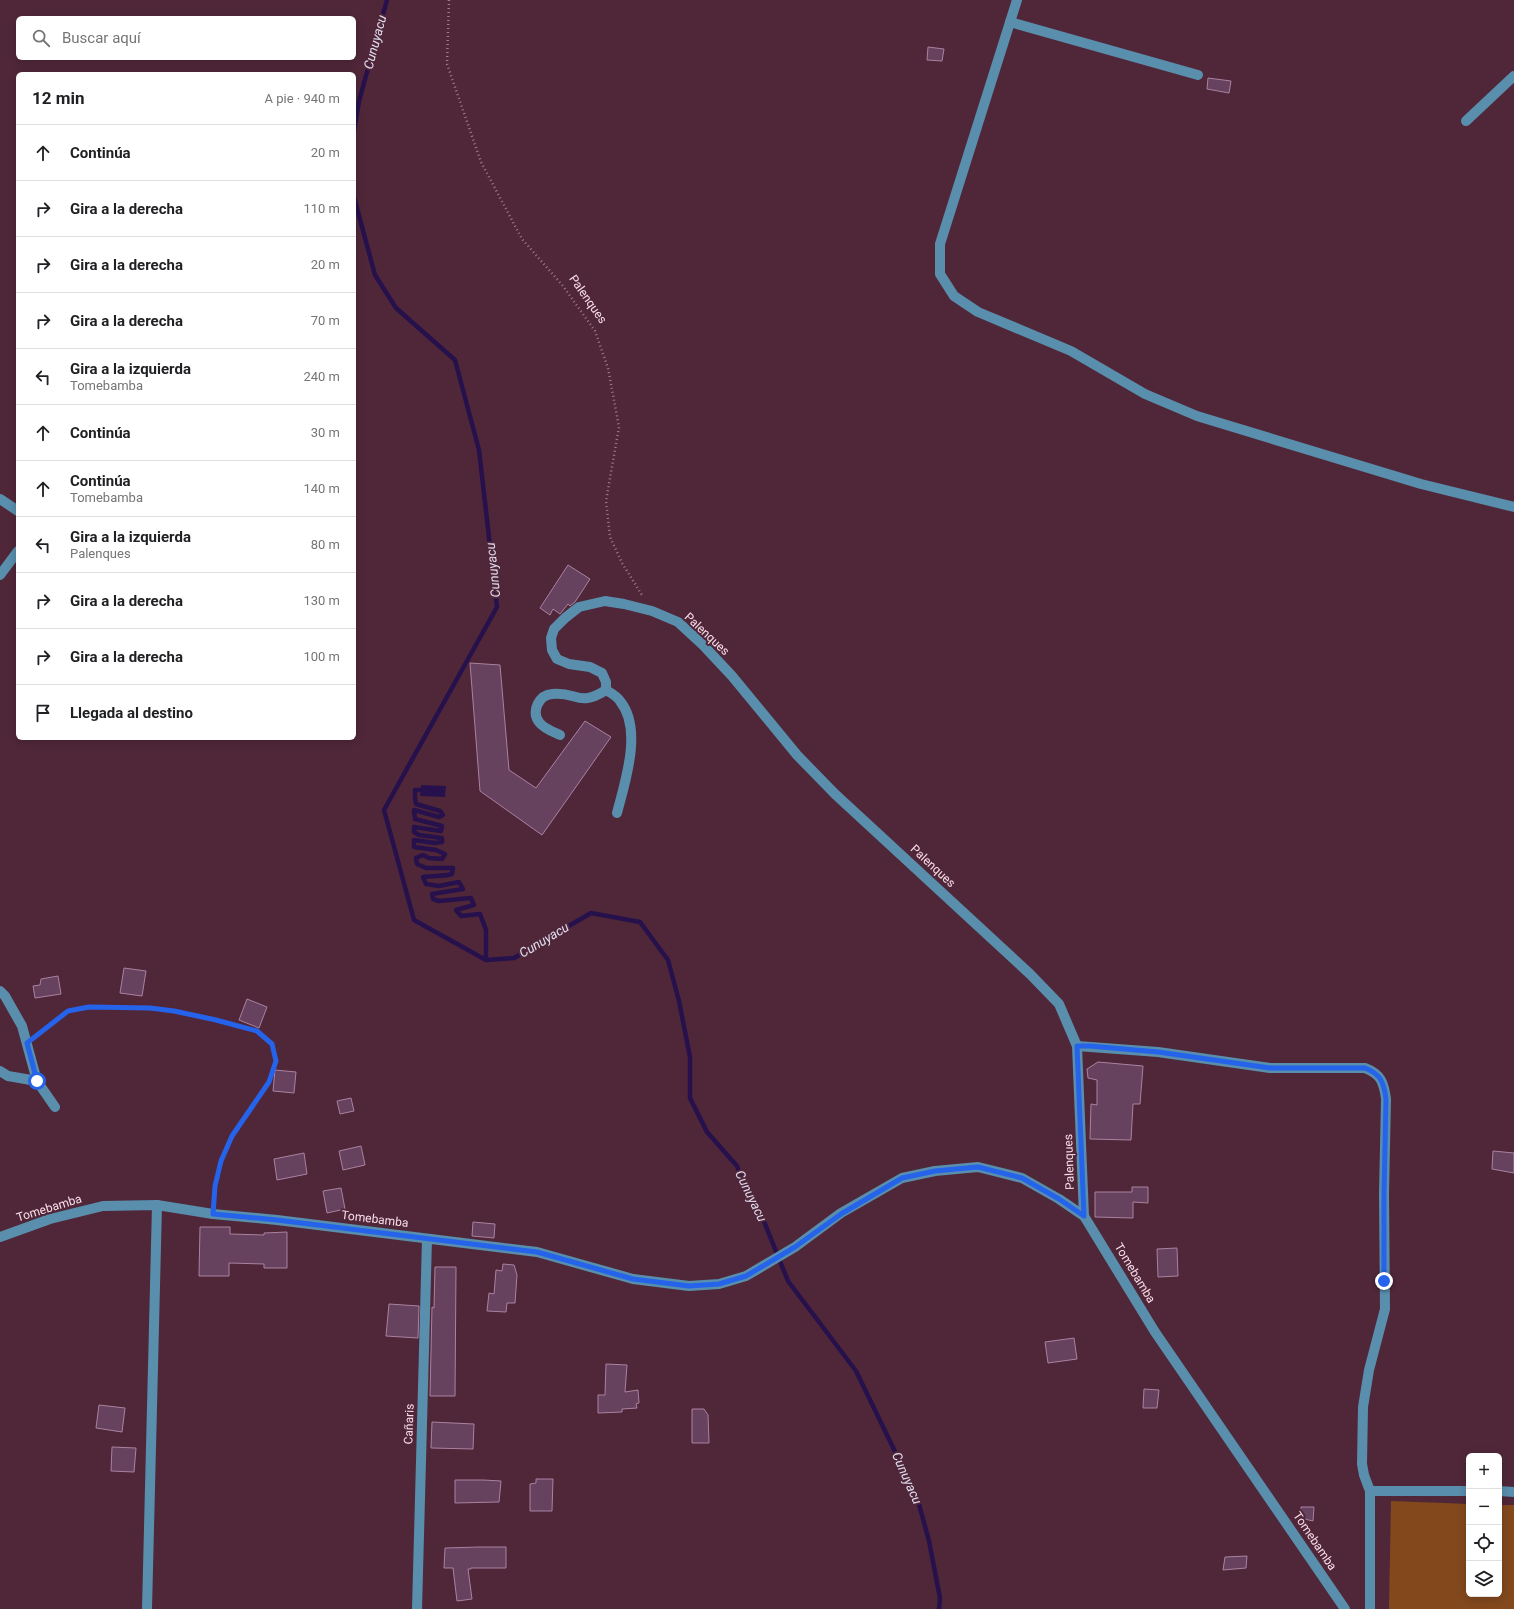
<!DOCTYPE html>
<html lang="es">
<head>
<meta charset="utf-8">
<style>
  :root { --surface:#fff; --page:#f6f6f6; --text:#202124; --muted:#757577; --line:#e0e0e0 }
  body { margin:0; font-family:Roboto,sans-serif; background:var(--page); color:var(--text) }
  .controls { position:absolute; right:12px; bottom:12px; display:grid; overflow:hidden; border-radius:6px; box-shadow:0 2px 10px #0003 }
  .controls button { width:36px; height:36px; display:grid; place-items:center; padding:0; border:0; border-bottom:1px solid var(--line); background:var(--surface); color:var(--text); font:20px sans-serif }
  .stop { position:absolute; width:12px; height:12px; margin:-9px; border:3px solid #2563eb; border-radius:50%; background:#fff }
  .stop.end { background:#2563eb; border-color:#fff; box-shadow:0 1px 4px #0008 }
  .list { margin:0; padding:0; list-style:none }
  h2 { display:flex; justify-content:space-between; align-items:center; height:52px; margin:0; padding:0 16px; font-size:17px }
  h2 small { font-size:13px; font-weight:400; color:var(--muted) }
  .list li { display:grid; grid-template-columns:26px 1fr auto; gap:12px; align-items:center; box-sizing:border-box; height:56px; padding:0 16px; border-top:1px solid var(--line) }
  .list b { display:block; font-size:15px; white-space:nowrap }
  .list p { margin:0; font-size:13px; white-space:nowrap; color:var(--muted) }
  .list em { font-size:13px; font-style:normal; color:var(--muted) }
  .icon { flex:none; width:22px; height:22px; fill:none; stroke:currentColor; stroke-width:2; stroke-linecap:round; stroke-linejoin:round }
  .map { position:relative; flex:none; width:1514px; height:1609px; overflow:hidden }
  .search { position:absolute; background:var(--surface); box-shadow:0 2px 10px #0003; left:16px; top:16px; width:340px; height:44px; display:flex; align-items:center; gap:10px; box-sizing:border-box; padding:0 14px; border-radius:6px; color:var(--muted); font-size:15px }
  .panel { position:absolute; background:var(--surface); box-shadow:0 2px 10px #0003; left:16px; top:72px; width:340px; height:668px; border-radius:6px }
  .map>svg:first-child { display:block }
</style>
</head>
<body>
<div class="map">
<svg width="1514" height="1609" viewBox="0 0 1514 1609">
  <rect width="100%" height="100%" fill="#502739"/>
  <polygon fill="#83491d" points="1391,1501 1469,1504 1469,1594 1499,1594 1499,1505 1514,1505 1514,1609 1389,1609"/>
  <polygon fill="#26114c" points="421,785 446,786 445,797 420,796"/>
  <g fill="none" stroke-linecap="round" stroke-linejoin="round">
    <g stroke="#26114c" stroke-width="4.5">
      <polyline points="354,131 359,101 387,0"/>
      <polyline points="354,197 375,275 396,308 455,360 479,450 497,607 384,810 414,920 486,960 514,958 591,913 640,922 668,960 679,1001 690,1057 690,1098 707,1132 737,1166 745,1188 761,1214 788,1281 856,1371 917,1497 929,1541 940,1598 939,1609"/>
      <path d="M 420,790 L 415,790 L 415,798 L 416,804 L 440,811 L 443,815 L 439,817 L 414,810 L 415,819 L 442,826 L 441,831 L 414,827 L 414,832 L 419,835 L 442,838 L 442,842 L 435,843 L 414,840 L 414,847 L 436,850 L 445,854 L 442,859 L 429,858 L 423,855 L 416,858 L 417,864 L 426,868 L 453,868 L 452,874 C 442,877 432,875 423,877 L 426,884 L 439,886 L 459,882 L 463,889 L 432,894 L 433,899 L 439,901 L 471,898 L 474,905 L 456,910 L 461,916 L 480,914 L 486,930 L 486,960"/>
    </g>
  </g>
  <g fill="#66425f" stroke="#aa82a1">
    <polygon points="928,47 944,49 942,61 927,60"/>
    <polygon points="1208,78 1231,81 1229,93 1207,89"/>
    <polygon points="568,565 590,579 575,602 570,606 568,604 560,614 553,609 550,615 540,608"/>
    <polygon points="470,663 500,665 509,770 536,788 585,721 611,737 542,835 480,791"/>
    <polygon points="124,968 146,971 142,996 120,993"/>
    <polygon points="58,976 61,994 35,998 33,986 40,985 41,979"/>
    <polygon points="247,999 267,1007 259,1028 239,1020"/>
    <polygon points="1098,1062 1143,1066 1140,1104 1133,1104 1131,1140 1090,1139 1091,1104 1097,1105 1097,1080 1088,1078 1087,1069"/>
    <polygon points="275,1070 296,1072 294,1093 273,1091"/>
    <polygon points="351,1098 354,1111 340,1114 337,1101"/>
    <polygon points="361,1146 365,1165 343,1170 339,1151"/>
    <polygon points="1493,1151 1514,1153 1514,1173 1492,1169"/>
    <polygon points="304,1153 307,1174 277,1180 274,1159"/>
    <polygon points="1132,1187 1148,1187 1148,1203 1133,1202 1133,1218 1095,1217 1095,1192 1132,1192"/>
    <polygon points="341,1188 345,1209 327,1213 323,1191"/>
    <polygon points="473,1222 495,1224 494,1238 472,1236"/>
    <polygon points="200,1227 230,1227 230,1234 264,1235 264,1233 287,1232 287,1268 264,1268 264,1264 229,1263 229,1276 199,1276"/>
    <polygon points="1177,1248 1178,1276 1158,1277 1157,1249"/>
    <polygon points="503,1264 514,1265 517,1275 515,1303 507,1303 506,1312 487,1311 489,1293 494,1294 496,1270 502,1271"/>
    <polygon points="435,1267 456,1267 455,1396 430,1396 432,1307 434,1308"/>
    <polygon points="389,1304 419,1306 418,1338 386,1336"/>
    <polygon points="1074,1338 1077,1359 1048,1363 1045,1342"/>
    <polygon points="606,1364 627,1365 625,1392 638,1390 639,1403 636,1404 637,1408 622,1409 622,1412 598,1413 598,1395 605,1395"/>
    <polygon points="1144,1389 1159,1390 1157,1408 1143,1408"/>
    <polygon points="99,1405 125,1408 122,1432 96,1428"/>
    <polygon points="692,1409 704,1409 708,1415 709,1443 692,1443"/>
    <polygon points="432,1422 474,1424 473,1449 431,1448"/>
    <polygon points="112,1447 136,1448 134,1472 111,1471"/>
    <polygon points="536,1479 553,1479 552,1511 530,1511 530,1484 536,1483"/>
    <polygon points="455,1480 483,1480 501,1481 499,1502 455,1503"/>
    <polygon points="1301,1507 1314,1507 1313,1521 1300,1518"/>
    <polygon points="479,1547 506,1547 506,1568 471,1568 471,1569 468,1569 472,1599 457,1601 453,1568 444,1568 445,1548"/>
    <polygon points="1247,1556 1246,1568 1223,1570 1225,1557"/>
  </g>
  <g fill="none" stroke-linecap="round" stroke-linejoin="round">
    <g stroke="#9f7c8a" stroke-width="2.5" stroke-dasharray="1 3" stroke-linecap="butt">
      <polyline points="449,0 447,64 481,162 522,239 563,286 595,331 608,368 619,427 606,501 610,537 622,563 642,595"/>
      <polyline points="37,1035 68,1011 89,1007 150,1008 174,1011 233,1024 257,1031 272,1043 276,1061 269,1082 232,1136 221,1161 215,1186 214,1203"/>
    </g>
    <g stroke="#598fad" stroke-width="10">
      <polyline points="1017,0 940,244 940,274 954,296 978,312 1071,351 1145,394 1197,416 1421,484 1514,507"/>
      <polyline points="1010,22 1198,75"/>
      <polyline points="1466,121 1514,76"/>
      <polyline points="0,499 18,511"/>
      <polyline points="0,575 18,551"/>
      <path d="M 606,690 C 611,693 617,696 620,701 C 643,729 625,782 617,813"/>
      <path d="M 560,735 C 553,732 543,728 539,722 C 531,711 539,695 552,694 C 577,691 578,708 606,690 L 606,682 L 602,673 L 590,667 L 569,664 L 557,659 L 552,650 L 551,638 L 554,629 L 565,618 L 579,607 L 605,601 L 624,604 L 652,611 L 678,622 L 703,645 L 732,676 L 797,755 L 835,794 L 1030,974 L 1059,1004 L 1077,1046 L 1084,1216"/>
      <polyline points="0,991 5,996 22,1026 37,1081 55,1107"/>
      <path d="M 1077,1046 L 1158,1052 L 1270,1068 L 1365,1068 C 1381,1074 1384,1083 1386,1099 L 1384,1194 L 1385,1309 L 1369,1370 L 1363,1407 L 1362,1464 L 1364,1475 L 1370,1491"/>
      <polyline points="0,1071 8,1076 37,1081"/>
      <polyline points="0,1237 50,1219 103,1206 157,1205 213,1214 277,1220 537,1252 633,1279 689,1286 719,1284 746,1276 795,1247 841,1213 902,1178 935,1171 978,1167 1022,1178 1059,1199 1084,1216 1155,1332 1345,1609"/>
      <polyline points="1499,1491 1514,1492"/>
      <polyline points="147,1609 157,1205"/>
      <polyline points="417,1609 427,1239"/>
      <polyline points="1370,1609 1370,1491 1469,1491"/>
    </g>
  </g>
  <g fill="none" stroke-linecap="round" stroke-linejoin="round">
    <path stroke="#2563eb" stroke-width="5" d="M 37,1081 L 27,1043 L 68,1011 L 89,1007 L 150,1008 L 174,1011 L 216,1020 L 257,1031 L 272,1044 L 276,1061 L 269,1082 L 232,1136 L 221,1161 L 215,1186 L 213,1214 L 277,1220 L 537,1252 L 633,1279 L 689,1286 L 719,1284 L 746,1276 L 795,1247 L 841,1214 L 902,1178 L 935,1171 L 978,1167 L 1022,1178 L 1059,1199 L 1084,1216 L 1077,1046 L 1090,1046 L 1158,1052 L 1270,1068 L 1365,1068 C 1381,1074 1384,1083 1386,1099 L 1384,1194 L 1384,1281"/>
  </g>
  <g text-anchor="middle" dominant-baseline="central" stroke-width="4" stroke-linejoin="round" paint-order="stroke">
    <g font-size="12" fill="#f9dde7" stroke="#502739">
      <text transform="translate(588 299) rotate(55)">Palenques</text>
      <text transform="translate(707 634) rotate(43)">Palenques</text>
      <text transform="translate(933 866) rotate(43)">Palenques</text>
      <text transform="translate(1069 1162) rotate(-92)">Palenques</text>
      <text transform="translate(49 1208) rotate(-17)">Tomebamba</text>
      <text transform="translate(375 1219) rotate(7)">Tomebamba</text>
      <text transform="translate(1135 1273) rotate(59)">Tomebamba</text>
      <text transform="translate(409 1424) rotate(-88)">Cañaris</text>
      <text transform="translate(1315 1541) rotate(56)">Tomebamba</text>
    </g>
    <g font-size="13" font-style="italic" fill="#e0ddf0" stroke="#502739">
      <text transform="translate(375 42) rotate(-75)">Cunuyacu</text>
      <text transform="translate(493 570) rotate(-96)">Cunuyacu</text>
      <text transform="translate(544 940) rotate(-31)">Cunuyacu</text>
      <text transform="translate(751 1196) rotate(64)">Cunuyacu</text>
      <text transform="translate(907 1478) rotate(66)">Cunuyacu</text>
    </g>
  </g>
</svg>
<div class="controls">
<button>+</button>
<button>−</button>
<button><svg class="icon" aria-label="locate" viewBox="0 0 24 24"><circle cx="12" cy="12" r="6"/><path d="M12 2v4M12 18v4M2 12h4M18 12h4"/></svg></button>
<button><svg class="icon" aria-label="layers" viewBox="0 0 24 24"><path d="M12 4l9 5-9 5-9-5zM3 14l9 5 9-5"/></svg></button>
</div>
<div class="stop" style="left:37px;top:1081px"></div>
<div class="stop end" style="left:1384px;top:1281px"></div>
<div class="search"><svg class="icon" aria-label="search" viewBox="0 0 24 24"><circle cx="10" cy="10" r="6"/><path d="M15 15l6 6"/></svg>Buscar aquí</div>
<section class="panel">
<h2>12 min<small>A pie · 940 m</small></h2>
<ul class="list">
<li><svg class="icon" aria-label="ahead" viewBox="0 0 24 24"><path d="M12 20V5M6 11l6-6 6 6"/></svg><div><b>Continúa</b></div><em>20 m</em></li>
<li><svg class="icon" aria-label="right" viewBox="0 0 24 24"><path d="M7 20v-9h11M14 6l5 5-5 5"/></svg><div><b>Gira a la derecha</b></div><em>110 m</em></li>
<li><svg class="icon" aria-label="right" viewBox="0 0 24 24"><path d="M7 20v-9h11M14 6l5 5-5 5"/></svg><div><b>Gira a la derecha</b></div><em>20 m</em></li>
<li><svg class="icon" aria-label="right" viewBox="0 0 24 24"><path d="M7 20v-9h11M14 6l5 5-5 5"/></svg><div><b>Gira a la derecha</b></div><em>70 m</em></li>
<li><svg class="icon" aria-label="left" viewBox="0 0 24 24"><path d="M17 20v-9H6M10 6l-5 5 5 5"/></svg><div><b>Gira a la izquierda</b><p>Tomebamba</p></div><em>240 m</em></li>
<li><svg class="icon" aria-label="ahead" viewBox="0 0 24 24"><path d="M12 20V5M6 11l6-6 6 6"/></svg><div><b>Continúa</b></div><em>30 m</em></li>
<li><svg class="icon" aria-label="ahead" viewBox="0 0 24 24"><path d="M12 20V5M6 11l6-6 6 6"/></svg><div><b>Continúa</b><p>Tomebamba</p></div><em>140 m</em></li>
<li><svg class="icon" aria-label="left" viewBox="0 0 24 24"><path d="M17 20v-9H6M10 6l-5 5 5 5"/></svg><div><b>Gira a la izquierda</b><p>Palenques</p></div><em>80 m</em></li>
<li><svg class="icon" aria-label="right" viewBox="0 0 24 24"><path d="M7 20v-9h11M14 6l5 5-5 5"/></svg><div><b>Gira a la derecha</b></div><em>130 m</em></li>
<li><svg class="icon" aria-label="right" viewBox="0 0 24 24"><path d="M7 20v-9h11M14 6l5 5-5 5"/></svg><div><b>Gira a la derecha</b></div><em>100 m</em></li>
<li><svg class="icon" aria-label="arrive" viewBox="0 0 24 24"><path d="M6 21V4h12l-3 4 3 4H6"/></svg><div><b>Llegada al destino</b></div></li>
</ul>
</section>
</div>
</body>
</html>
